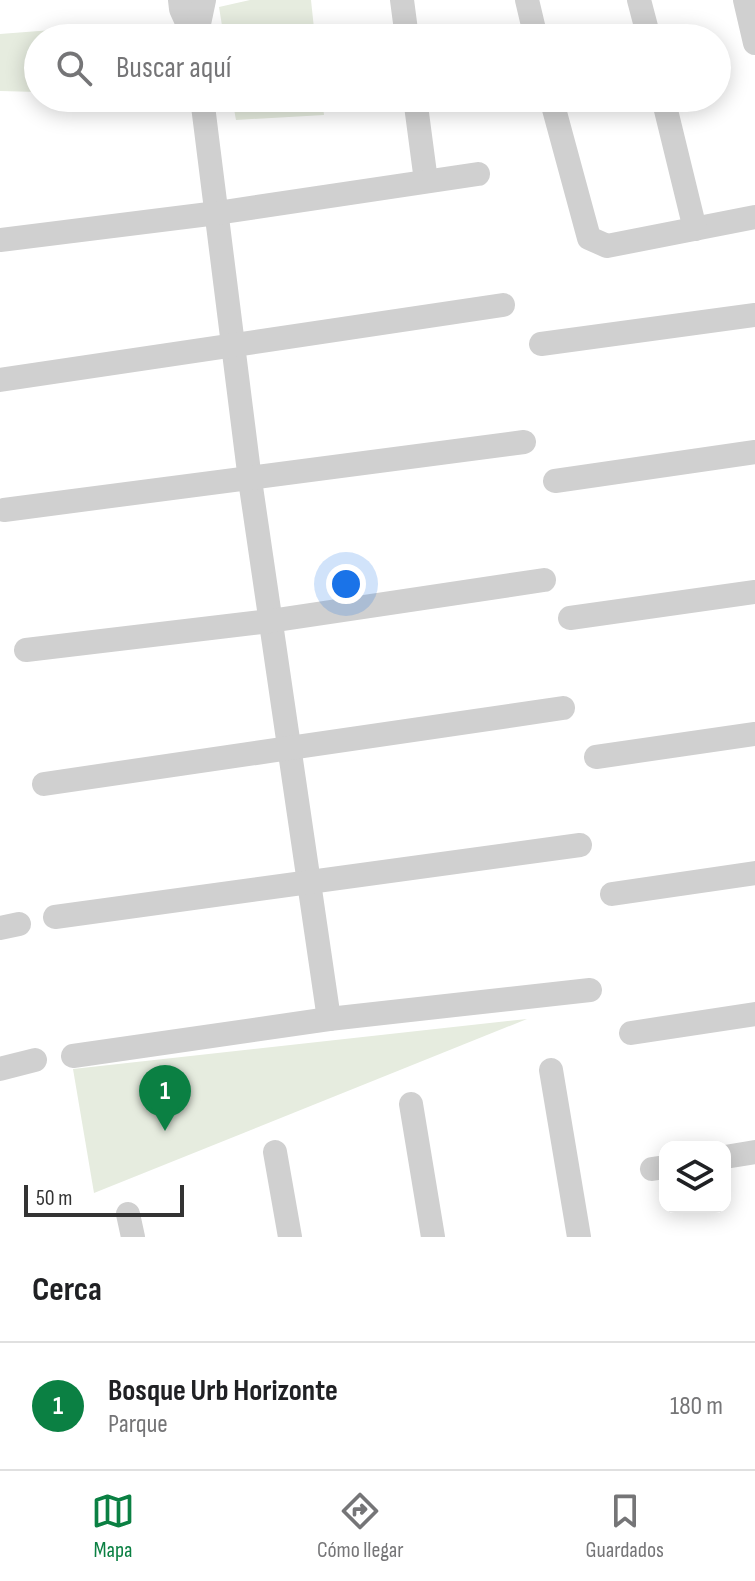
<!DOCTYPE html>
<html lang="es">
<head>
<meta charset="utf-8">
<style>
  :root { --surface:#fff; --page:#f6f6f6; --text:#202124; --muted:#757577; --line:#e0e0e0; --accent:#0b8043 }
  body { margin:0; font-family:"Sofia Sans Condensed",sans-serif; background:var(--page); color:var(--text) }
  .controls { position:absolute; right:24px; bottom:24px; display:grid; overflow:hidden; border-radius:16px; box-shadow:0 4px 20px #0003 }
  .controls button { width:72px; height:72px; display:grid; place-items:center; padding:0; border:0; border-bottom:2px solid var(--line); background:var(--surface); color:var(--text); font:40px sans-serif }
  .scale { position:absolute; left:24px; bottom:20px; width:160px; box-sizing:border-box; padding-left:8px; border:4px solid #333; border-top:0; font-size:22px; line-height:28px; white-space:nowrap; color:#333; -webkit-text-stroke:6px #fff; paint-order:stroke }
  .you { position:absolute; left:346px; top:584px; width:28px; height:28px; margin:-20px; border:6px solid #fff; border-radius:50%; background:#1a73e8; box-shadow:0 0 0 12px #1a73e833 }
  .badge { display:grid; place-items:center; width:52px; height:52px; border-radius:50%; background:var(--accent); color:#fff; font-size:26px; font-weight:700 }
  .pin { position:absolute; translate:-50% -66px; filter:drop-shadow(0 2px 4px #0008) }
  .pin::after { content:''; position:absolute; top:42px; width:28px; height:24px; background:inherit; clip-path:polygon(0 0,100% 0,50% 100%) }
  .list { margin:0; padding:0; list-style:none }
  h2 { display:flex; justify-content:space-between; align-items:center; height:104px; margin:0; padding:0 32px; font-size:34px }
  h2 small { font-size:26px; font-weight:400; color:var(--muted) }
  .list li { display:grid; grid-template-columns:52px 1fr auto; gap:24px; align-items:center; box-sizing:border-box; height:128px; padding:0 32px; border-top:2px solid var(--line) }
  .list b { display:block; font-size:30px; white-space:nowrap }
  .list p { margin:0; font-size:26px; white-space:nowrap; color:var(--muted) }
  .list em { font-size:26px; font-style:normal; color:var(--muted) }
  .icon { flex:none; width:44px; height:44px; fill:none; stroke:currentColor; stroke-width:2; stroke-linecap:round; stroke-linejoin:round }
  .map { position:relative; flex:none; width:755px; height:1237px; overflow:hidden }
  .search { position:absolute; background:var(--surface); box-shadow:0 4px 20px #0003; left:24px; right:24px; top:24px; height:88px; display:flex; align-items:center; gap:20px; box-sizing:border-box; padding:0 28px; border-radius:44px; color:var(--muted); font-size:30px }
  .sheet { height:232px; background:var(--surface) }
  nav { display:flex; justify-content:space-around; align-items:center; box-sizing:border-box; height:112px; border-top:2px solid var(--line); background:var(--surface); font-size:22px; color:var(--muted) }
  nav a { display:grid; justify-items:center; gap:4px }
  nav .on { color:var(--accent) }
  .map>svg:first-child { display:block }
</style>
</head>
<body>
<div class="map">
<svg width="755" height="1237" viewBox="0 0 755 1237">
  <rect width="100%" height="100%" fill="#fff"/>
  <g fill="#e6ecdf">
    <polygon points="250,0 311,0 315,38 224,38 219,7"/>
    <polygon points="52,30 51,38 38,38 38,92 0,91 0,34"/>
    <polygon points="232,98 322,98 324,115 236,120"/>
    <polygon points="527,1019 94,1193 73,1069"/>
  </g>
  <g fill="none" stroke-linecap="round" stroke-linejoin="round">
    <g stroke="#d0d0d0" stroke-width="24">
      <polyline points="180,0 181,9 194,38"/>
      <polyline points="402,0 407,38"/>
      <polyline points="527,0 536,38"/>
      <polyline points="639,0 649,38"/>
      <polyline points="745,0 755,43"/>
      <polyline points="196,38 204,0"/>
      <polyline points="202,98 250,480 329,1019"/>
      <polyline points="415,98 426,181"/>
      <polyline points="551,98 589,238 607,246 755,217"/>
      <polyline points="663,98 695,229"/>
      <polyline points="0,240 217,213 478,174"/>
      <polyline points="541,344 755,315"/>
      <polyline points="0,380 503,305"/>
      <polyline points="555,481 755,452"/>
      <polyline points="4,510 524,442"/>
      <polyline points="570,618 755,592"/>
      <polyline points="26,650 270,621 544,580"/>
      <polyline points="596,757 755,734"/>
      <polyline points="44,784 563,708"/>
      <polyline points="612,894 755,873"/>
      <polyline points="55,917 580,845"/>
      <polyline points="0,928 19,924"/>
      <polyline points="631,1033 755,1014"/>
      <polyline points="73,1056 329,1019 590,990"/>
      <polyline points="0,1069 35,1060"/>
      <polyline points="551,1070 579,1237"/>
      <polyline points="411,1104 433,1237"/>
      <polyline points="275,1152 290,1237"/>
      <polyline points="725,1157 755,1152"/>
      <polyline points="652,1169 665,1167"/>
      <polyline points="128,1214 133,1237"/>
    </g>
  </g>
</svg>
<div class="controls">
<button><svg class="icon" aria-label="layers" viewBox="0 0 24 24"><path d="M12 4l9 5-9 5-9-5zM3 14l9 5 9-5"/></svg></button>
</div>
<div class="scale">50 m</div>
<div class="you"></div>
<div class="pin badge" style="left:165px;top:1131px">1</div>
<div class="search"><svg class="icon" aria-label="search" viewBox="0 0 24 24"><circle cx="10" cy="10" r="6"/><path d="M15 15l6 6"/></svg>Buscar aquí</div>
</div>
<section class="sheet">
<h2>Cerca<small></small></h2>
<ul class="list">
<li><span class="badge">1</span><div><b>Bosque Urb Horizonte</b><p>Parque</p></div><em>180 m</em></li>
</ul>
</section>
<nav>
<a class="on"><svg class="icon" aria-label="map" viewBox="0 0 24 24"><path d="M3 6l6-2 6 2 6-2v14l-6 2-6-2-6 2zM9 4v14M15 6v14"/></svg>Mapa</a>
<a><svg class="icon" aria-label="directions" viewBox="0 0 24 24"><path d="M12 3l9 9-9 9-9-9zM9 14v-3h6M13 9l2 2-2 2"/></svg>Cómo llegar</a>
<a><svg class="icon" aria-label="saved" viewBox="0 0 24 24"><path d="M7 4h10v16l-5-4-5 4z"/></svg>Guardados</a>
</nav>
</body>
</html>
